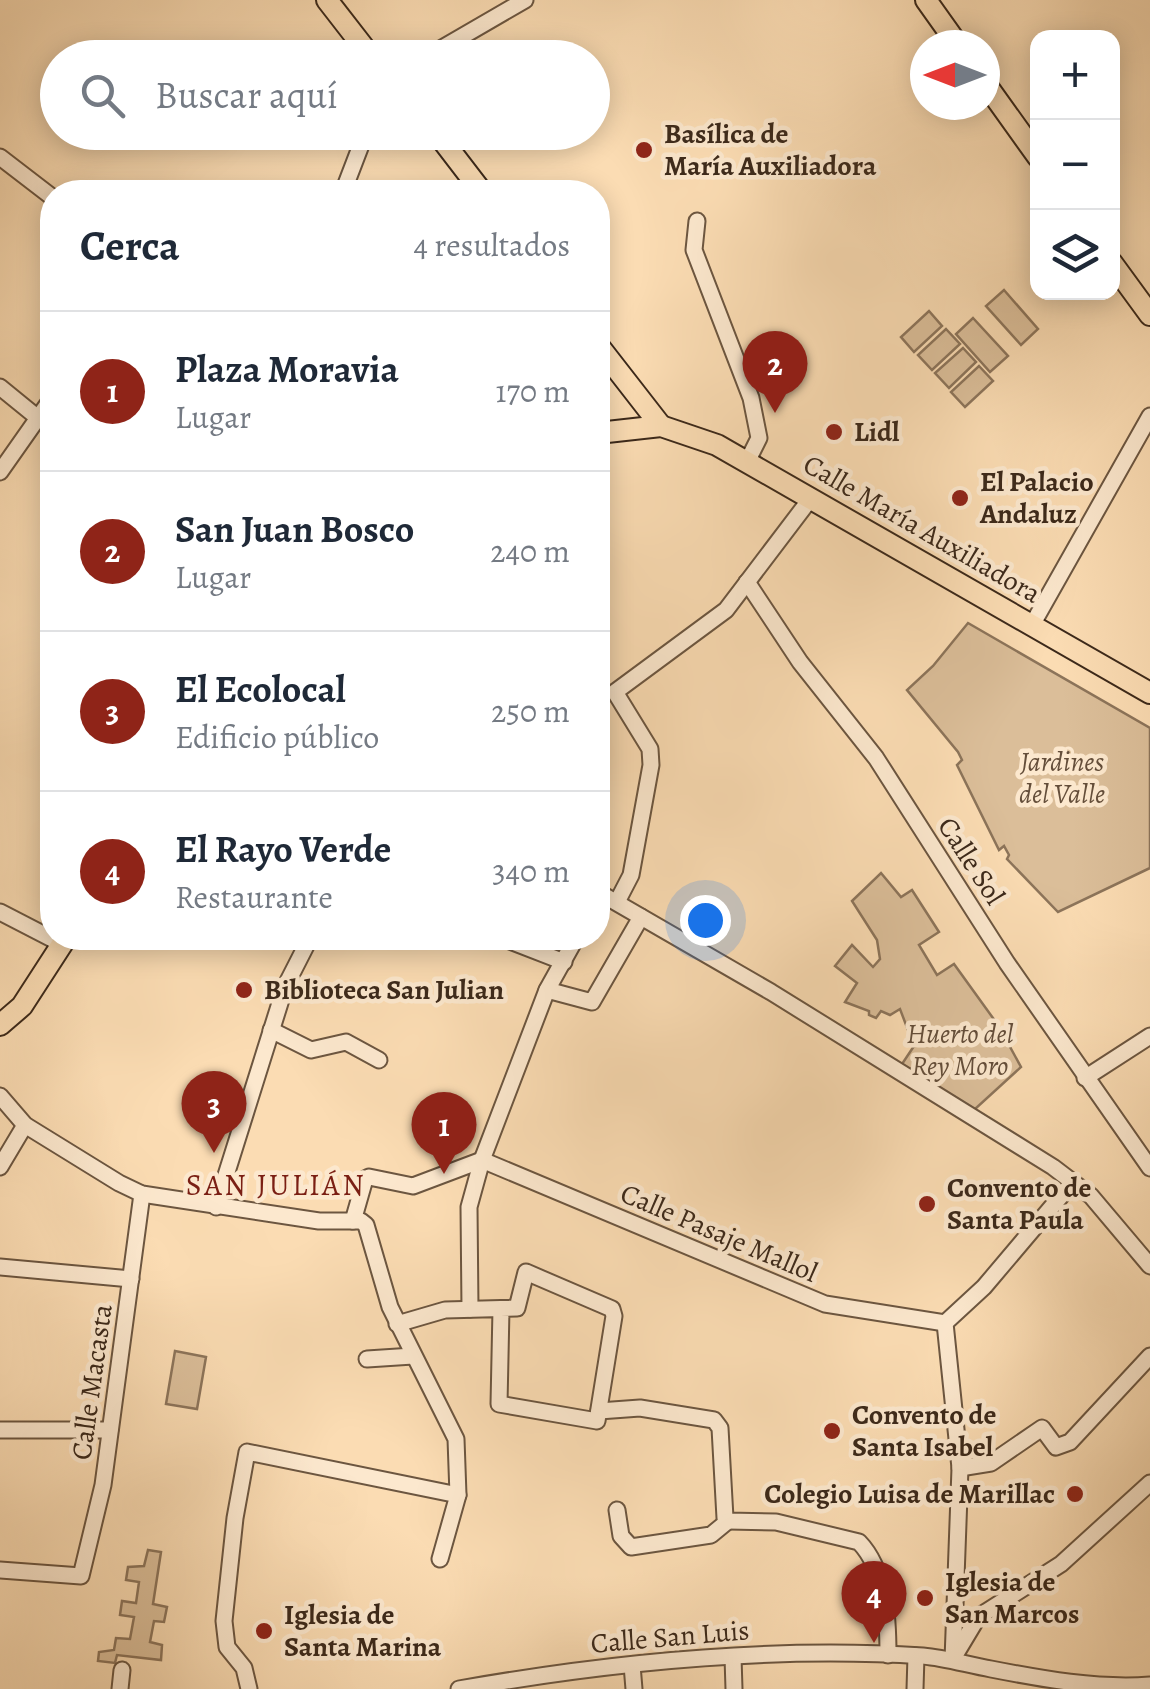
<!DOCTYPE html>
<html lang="es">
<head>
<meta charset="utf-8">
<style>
  :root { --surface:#fff; --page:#f2f2f3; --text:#1f2937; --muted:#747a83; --line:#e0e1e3; --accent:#8f2418 }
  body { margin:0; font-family:Alegreya,serif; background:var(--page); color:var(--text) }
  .controls { position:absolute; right:30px; top:30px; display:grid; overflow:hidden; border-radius:20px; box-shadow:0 5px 25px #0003 }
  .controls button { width:90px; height:90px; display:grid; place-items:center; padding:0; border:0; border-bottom:2px solid var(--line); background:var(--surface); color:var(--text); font:50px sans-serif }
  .compass { position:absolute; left:910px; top:30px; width:90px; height:90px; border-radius:50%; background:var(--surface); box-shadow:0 5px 25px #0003; rotate:270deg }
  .you { position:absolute; left:705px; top:920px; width:35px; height:35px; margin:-25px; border:8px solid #fff; border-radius:50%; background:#1a73e8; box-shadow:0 0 0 15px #1a73e833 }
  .badge { display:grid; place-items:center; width:65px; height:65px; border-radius:50%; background:var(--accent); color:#fff; font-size:32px; font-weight:700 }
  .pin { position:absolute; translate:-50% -82px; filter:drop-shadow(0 2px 5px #0008) }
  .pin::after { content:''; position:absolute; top:52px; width:35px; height:30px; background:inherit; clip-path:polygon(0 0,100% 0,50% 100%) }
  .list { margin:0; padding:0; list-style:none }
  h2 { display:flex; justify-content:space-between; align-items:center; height:130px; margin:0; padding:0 40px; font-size:42px }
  h2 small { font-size:32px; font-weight:400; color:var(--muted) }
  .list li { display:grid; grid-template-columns:65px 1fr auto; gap:30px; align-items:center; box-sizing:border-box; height:160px; padding:0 40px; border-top:2px solid var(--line) }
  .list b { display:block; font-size:38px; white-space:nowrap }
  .list p { margin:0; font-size:32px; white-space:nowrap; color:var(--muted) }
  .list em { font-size:32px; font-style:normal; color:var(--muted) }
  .icon { flex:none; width:55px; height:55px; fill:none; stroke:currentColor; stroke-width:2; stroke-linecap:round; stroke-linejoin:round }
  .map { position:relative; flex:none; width:1150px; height:1689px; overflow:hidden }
  .search { position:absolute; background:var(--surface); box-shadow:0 5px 25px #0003; left:40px; top:40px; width:570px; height:110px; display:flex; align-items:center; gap:25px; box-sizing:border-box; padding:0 35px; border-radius:55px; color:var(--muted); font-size:38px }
  .panel { position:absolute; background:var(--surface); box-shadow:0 5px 25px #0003; left:40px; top:180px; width:570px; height:770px; border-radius:40px }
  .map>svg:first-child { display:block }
</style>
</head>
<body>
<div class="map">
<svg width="1150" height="1689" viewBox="0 0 1150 1689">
  <rect width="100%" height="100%" fill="#fbdcb3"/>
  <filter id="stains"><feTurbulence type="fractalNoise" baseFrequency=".002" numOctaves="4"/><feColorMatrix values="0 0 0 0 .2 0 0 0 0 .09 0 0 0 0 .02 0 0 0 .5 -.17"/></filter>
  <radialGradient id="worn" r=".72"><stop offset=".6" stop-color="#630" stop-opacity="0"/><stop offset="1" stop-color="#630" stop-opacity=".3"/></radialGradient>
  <g fill="#dbbe99" stroke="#8c745a" stroke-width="2.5">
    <polygon points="1004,290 1038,329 1021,345 986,306"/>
    <polygon points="929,311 942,326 914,352 901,337"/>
    <polygon points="973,318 1008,356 990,372 956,334"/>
    <polygon points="946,329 960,344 932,370 918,355"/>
    <polygon points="963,348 976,362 949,388 935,373"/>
    <polygon points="979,366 993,381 965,407 951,392"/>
    <polygon points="968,623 1150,728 1150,868 1058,912 1007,859 1009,855 1004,846 999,850 957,765 962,760 958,752 907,690 933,666"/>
    <polygon points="881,873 901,897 912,890 939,932 919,945 937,975 954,964 998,1025 1021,1067 974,1110 900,1067 914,1046 900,1009 890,1015 881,1011 876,1018 869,1015 869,1011 845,1002 857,983 835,966 852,945 873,967 880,959 877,940 852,901"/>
    <polygon points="175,1351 206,1357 197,1409 166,1404"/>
    <polygon points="148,1550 161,1552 153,1604 167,1607 164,1622 154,1621 150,1642 162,1645 161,1660 117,1655 115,1663 98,1661 99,1652 114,1650 116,1638 130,1639 134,1617 120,1615 122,1601 136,1603 139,1582 126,1580 128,1567 144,1566"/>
  </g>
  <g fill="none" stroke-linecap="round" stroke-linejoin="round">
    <g stroke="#6c5640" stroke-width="19">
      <g id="minor">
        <polyline points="425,58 525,0"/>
        <polyline points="0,157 52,197"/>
        <polyline points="343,192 366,132"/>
        <polyline points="697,221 694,250 751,398 759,438 748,460"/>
        <polyline points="0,387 38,418 52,425"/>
        <polyline points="0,472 52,398"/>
        <polyline points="747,582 800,662 876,758 1007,963 1150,1168"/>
        <polyline points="1032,625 1150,416"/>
        <polyline points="598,892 771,992 1053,1167 1091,1196 1150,1266"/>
        <polyline points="617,902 631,875 651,765 650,749 615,692 726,610 811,498"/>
        <polyline points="0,912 62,944"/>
        <polyline points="502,938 564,962"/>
        <polyline points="576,938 547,990 592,1002 641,917"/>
        <polyline points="271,1030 311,1050 346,1042 379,1060"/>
        <polyline points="1085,1078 1150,1036"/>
        <polyline points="0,1096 25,1125 119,1183 142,1194 319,1221 361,1221 366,1225 390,1307 456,1439 458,1495 440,1559"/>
        <polyline points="0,1167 25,1125"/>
        <polyline points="216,1207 285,987 310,938"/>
        <polyline points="353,1221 365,1179 369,1177 413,1186 482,1160 825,1304 945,1323"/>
        <polyline points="0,1267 131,1279"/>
        <polyline points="470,1309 469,1207 482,1160 547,990"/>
        <polyline points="397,1324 445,1310 517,1308 526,1272 612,1309 614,1316 597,1421 499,1404 501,1309"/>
        <polyline points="367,1359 413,1356"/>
        <path d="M 599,1411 L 640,1408 L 714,1420 L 720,1428 L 725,1518 L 728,1521 L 776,1522 L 859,1542 C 886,1570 888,1619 888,1655"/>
        <polyline points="0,1430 110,1430"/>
        <polyline points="960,1468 991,1463 1042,1428 1056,1447 1070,1442 1150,1356"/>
        <polyline points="617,1510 621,1536 631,1547 711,1535 728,1521"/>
        <polyline points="0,1570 81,1576 103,1485 142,1194"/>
        <polyline points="957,1652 978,1617 1061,1564 1150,1483"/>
        <polyline points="733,1657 734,1689"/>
        <polyline points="953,1660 960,1468 945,1323 984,1287 1072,1183"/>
        <polyline points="632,1665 634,1689"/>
        <polyline points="120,1689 122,1670"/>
        <polyline points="249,1689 244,1668 227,1647 224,1621 235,1518 247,1452 458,1495"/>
        <path d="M 459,1689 C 612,1662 768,1646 923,1656 C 946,1658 968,1665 991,1669 C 1042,1679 1098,1689 1150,1685"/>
        <polyline points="915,1689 916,1656"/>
      </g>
    </g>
    <g stroke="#3c291a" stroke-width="24">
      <g id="major">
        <polyline points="327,0 372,58"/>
        <polyline points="926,0 958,45"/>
        <polyline points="985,83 1038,157"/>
        <polyline points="436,132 482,192"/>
        <polyline points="1112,263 1150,315"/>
        <polyline points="598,345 661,426"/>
        <polyline points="598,433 661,426 717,445 1150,693"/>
        <polyline points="0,1025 22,1006 66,938"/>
      </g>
    </g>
    <use href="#minor" stroke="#fce8ce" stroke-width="15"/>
    <use href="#major" stroke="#fbdcb3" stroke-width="20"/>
  </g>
  <g fill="#8f2418" stroke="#fce8ce" stroke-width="4">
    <circle cx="644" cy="150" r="10"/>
    <circle cx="834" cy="432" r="10"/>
    <circle cx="960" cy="498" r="10"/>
    <circle cx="244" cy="990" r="10"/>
    <circle cx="927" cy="1204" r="10"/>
    <circle cx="832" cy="1431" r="10"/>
    <circle cx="1075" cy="1494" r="10"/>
    <circle cx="925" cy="1598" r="10"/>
    <circle cx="264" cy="1631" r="10"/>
  </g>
  <g text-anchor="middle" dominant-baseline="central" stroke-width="9" stroke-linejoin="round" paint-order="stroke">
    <g font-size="28" font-weight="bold" fill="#3c291a" stroke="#fce8ce" text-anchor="start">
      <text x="664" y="134">Basílica de<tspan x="664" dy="32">María Auxiliadora</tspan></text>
      <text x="854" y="432">Lidl</text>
      <text x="980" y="482">El Palacio<tspan x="980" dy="32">Andaluz</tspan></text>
      <text x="264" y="990">Biblioteca San Julian</text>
      <text x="947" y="1188">Convento de<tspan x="947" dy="32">Santa Paula</tspan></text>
      <text x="852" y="1415">Convento de<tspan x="852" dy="32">Santa Isabel</tspan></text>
      <text x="1055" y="1494" text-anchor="end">Colegio Luisa de Marillac</text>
      <text x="945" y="1582">Iglesia de<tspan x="945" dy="32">San Marcos</tspan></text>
      <text x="284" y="1615">Iglesia de<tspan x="284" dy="32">Santa Marina</tspan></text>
    </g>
    <g font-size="28" fill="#3c291a" stroke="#fce8ce">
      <text transform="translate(922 529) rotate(30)">Calle María Auxiliadora</text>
      <text transform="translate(971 861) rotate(57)">Calle Sol</text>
      <text transform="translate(719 1233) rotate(23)">Calle Pasaje Mallol</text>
      <text transform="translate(92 1382) rotate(-82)">Calle Macasta</text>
      <text transform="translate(670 1637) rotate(-5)">Calle San Luis</text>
    </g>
    <g font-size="28" font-style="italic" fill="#644e3a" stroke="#fce8ce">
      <text x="1062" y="762">Jardines<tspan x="1062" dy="32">del Valle</tspan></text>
      <text x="960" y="1034">Huerto del<tspan x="960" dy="32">Rey Moro</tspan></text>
    </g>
    <g font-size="30" letter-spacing="2.5" fill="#7a1f14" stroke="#fce8ce">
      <text x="276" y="1185">SAN JULIÁN</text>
    </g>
  </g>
  <rect width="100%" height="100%" filter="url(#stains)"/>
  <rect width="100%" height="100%" fill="url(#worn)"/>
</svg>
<div class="controls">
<button>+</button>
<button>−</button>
<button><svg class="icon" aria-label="layers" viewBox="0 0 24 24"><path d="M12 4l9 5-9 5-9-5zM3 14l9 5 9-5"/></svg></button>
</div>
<svg class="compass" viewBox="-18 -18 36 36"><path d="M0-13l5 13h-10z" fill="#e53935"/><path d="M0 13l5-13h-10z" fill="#747a83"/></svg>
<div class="you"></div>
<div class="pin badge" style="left:444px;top:1174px">1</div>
<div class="pin badge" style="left:775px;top:413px">2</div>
<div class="pin badge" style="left:214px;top:1153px">3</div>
<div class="pin badge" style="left:874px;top:1643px">4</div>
<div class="search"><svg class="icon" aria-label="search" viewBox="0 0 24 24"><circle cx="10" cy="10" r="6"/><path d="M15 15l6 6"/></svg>Buscar aquí</div>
<section class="panel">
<h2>Cerca<small>4 resultados</small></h2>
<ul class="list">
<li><span class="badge">1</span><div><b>Plaza Moravia</b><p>Lugar</p></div><em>170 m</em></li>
<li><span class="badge">2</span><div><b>San Juan Bosco</b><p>Lugar</p></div><em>240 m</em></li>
<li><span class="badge">3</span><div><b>El Ecolocal</b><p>Edificio público</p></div><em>250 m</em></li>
<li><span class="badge">4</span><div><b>El Rayo Verde</b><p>Restaurante</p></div><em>340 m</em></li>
</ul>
</section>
</div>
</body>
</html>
